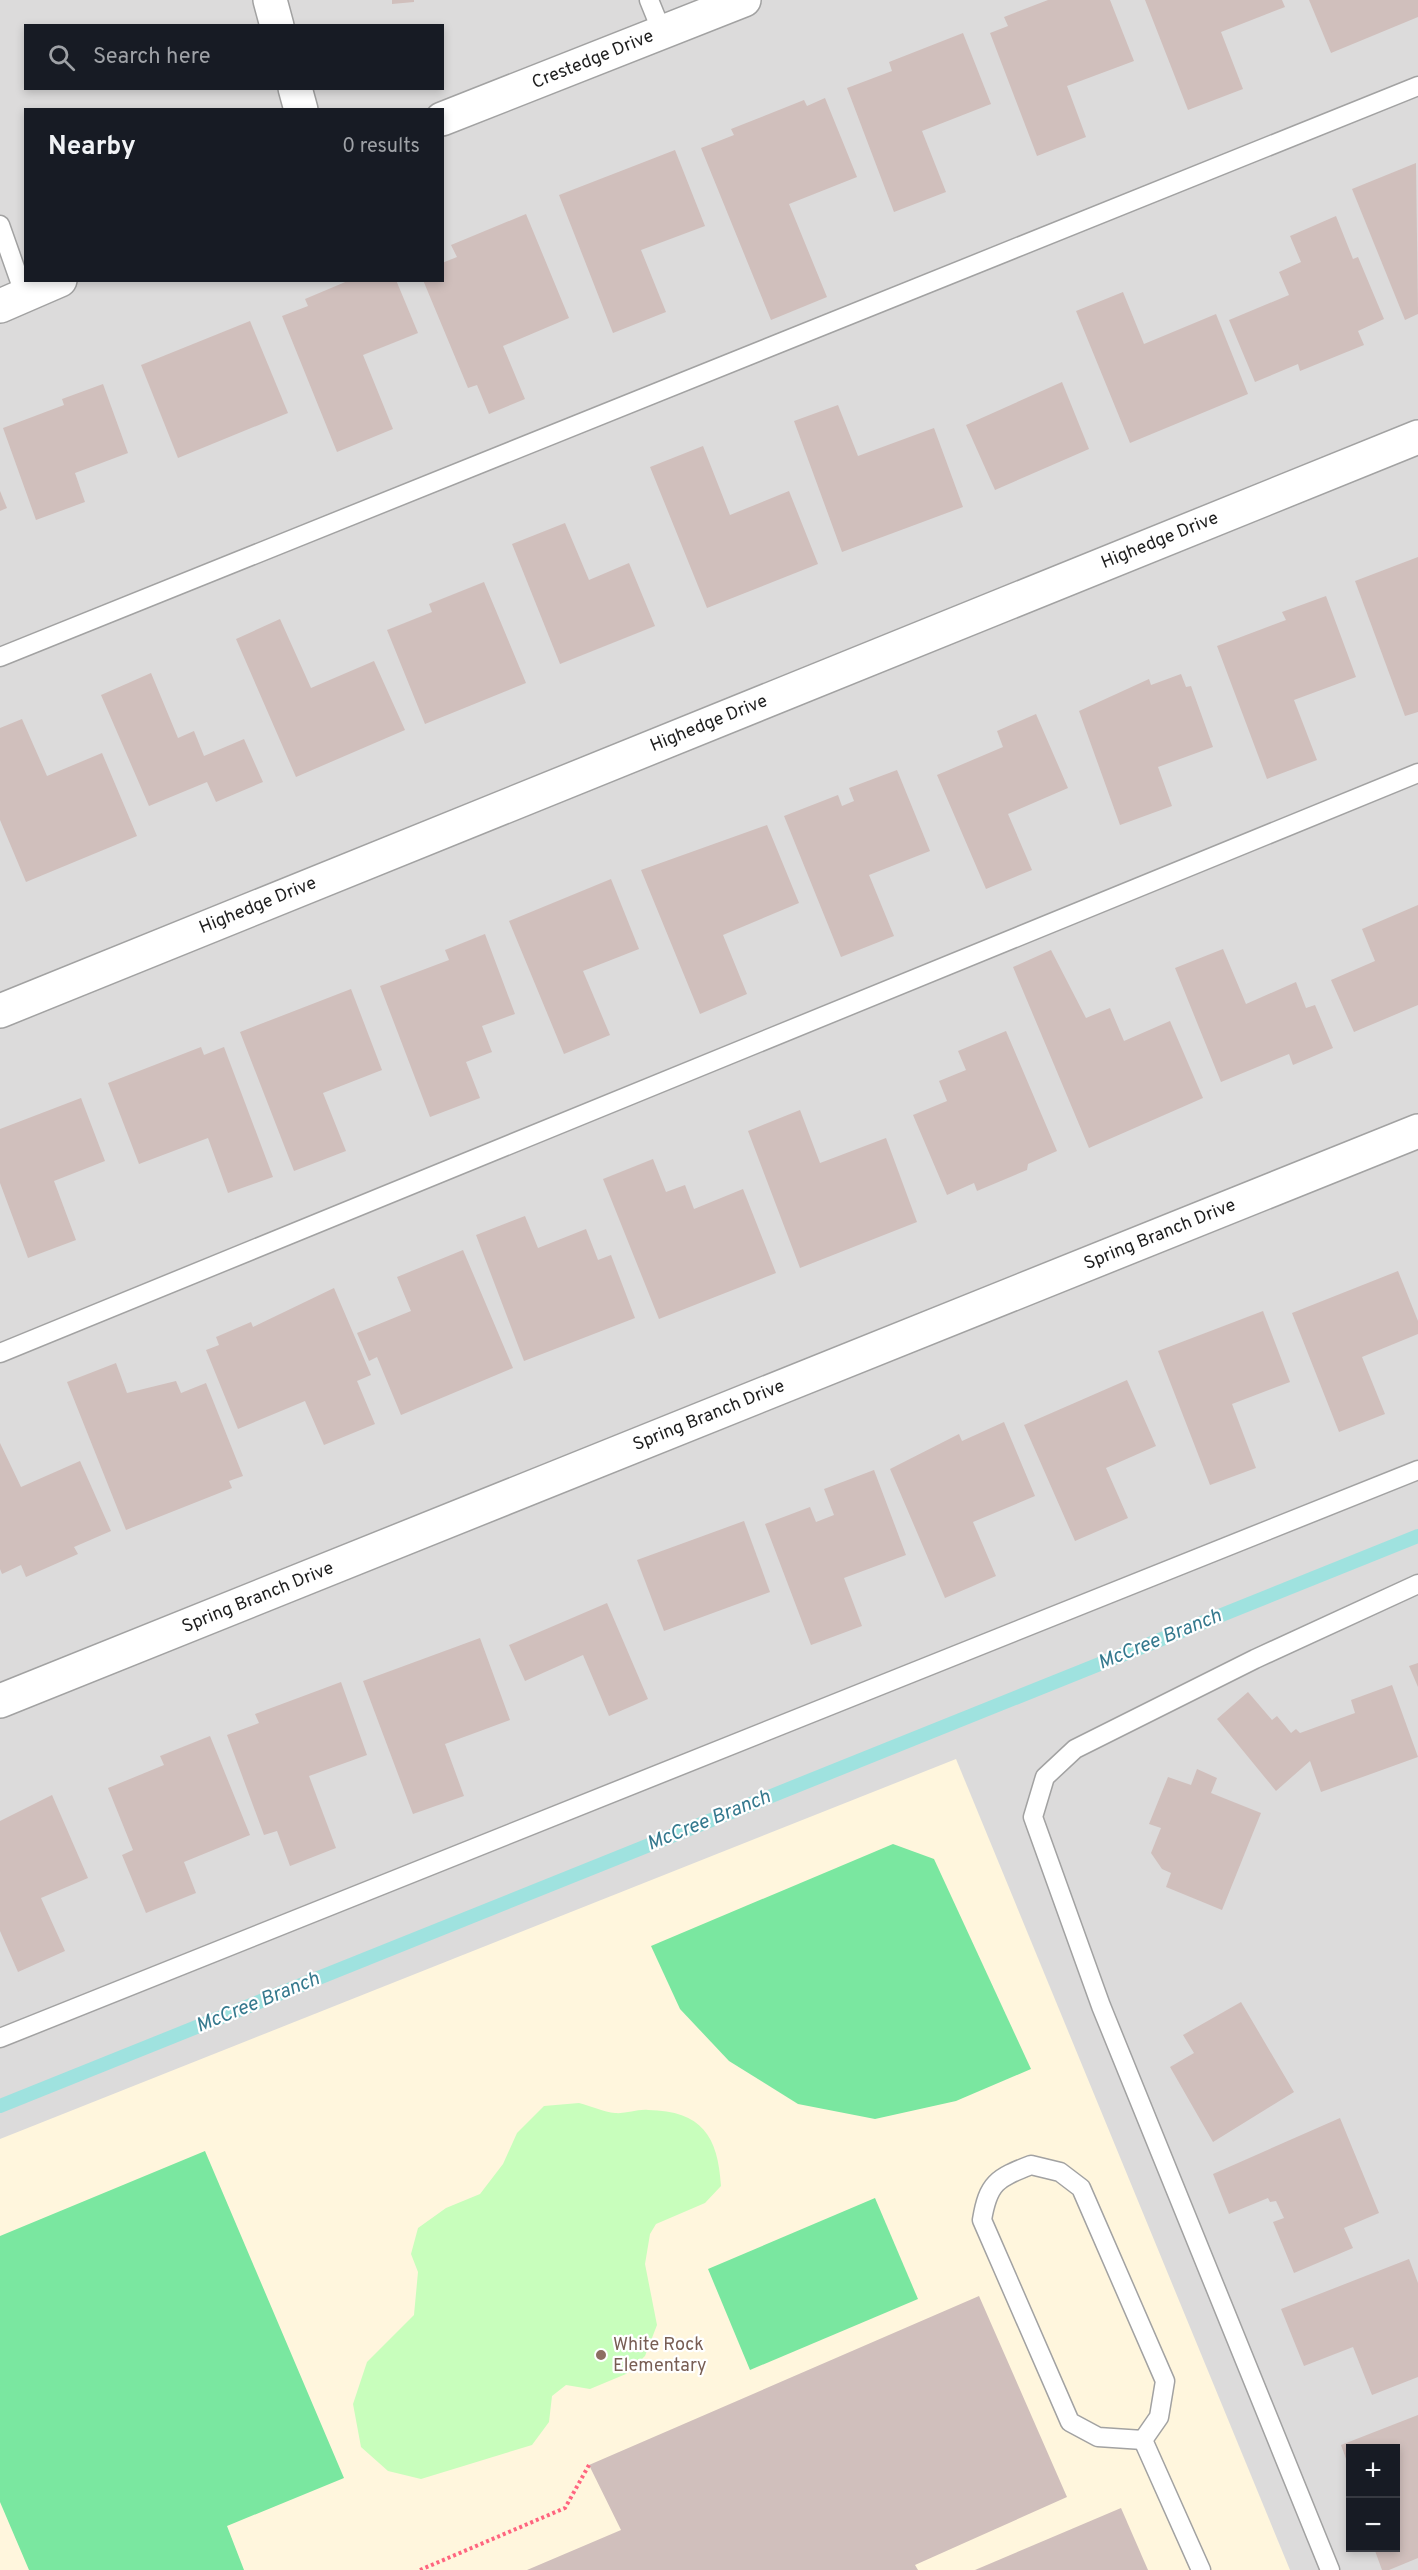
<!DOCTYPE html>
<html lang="en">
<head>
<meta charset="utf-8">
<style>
  :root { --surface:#171b24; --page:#20242c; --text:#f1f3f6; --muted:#9ea1a6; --line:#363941 }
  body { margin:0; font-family:Overpass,sans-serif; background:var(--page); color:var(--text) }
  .controls { position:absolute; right:18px; bottom:18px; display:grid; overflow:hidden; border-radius:0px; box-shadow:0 3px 9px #0003 }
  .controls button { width:54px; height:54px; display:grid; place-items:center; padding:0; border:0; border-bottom:2px solid var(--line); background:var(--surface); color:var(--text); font:30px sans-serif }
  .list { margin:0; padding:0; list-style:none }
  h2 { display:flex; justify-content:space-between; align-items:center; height:78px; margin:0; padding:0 24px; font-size:26px }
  h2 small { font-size:20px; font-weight:400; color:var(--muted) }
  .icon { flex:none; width:33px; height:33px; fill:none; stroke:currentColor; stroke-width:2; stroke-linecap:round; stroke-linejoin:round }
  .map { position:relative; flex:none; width:1418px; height:2570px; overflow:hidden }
  .search { position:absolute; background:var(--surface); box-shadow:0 3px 9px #0003; left:24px; top:24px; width:420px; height:66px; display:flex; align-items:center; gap:15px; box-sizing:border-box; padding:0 21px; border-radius:0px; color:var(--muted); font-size:22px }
  .panel { position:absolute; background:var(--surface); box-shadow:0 3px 9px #0003; left:24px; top:108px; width:420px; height:174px; border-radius:0px }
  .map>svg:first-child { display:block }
</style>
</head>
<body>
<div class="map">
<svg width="1418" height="2570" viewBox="0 0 1418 2570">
  <rect width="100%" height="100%" fill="#f0e8e3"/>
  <path fill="#dcdbdb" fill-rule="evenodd" d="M 0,0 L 1418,0 L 1418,2570 L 0,2570 ZM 26,26 L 442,26 L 442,88 L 26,88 ZM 26,110 L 442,110 L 442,280 L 26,280 ZM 1350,2448 L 1396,2448 L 1396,2548 L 1350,2548 Z"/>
  <polygon fill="#fff6dd" points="956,1759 1290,2570 0,2570 0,2139"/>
  <path fill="#c8febc" d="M 579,2103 C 591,2106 604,2112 615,2113 C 626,2114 637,2109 648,2110 C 702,2111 718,2136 721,2186 L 705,2203 L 656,2224 L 650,2234 L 645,2264 L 657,2325 L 645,2356 L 626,2374 L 590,2389 L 566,2385 L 552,2396 L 549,2422 L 532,2445 L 421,2479 L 388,2471 L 361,2447 L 353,2404 L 367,2362 L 414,2315 L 418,2272 L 411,2254 L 418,2228 L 446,2208 L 480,2194 L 503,2164 L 517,2133 L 544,2106 Z"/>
  <g fill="#7ae7a0">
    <polygon points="893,1844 934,1859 1031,2069 956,2101 875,2119 798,2104 729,2061 680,2009 651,1946"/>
    <polygon points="205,2151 344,2478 227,2526 244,2570 29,2570 0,2502 0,2236"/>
    <polygon points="875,2198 918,2299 750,2370 708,2269"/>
  </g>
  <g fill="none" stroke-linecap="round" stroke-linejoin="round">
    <polyline stroke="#9fe2df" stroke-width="14" points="0,2106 1418,1536"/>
  </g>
  <g fill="#d0bfbc">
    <polygon points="392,0 414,0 414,2 392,4"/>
    <polygon points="1048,0 1110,0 1134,61 1067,86 1086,137 1037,156 990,33 1008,26 1004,17"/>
    <polygon points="1145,0 1282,0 1285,7 1221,32 1243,89 1188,110"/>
    <polygon points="1309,0 1418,0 1418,17 1331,53"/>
    <polygon points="963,33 991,104 922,131 946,192 894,212 847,88 892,71 889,62"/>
    <polygon points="825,98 857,177 789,204 827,297 771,320 701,148 734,135 731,129 804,100 807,106"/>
    <polygon points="675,150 705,226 641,250 666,312 613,333 559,195"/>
    <polygon points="1416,163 1418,314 1405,320 1352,189"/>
    <polygon points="526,214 569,318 503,346 525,399 489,414 477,385 468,388 423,280 442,280 442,263 457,257 451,245"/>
    <polygon points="1336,216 1353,259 1358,257 1384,319 1358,331 1364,345 1300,371 1298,364 1255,382 1229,320 1289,295 1279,272 1301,262 1290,236"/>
    <polygon points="350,280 396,280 418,333 363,355 393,429 337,452 282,316 308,306 305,299"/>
    <polygon points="1123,292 1144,344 1216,314 1248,394 1130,443 1076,311"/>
    <polygon points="250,321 288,413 178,458 141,365"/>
    <polygon points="1062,382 1089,449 995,490 966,425"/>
    <polygon points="103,384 128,453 75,473 85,502 36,520 3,428 64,405 62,399"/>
    <polygon points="838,405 858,456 934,428 963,507 842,552 794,421"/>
    <polygon points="703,446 730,515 789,491 818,564 707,608 650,467"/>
    <polygon points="0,491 7,508 0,511"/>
    <polygon points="565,523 589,580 629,563 655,626 560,664 512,544"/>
    <polygon points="1418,557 1418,712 1405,716 1355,581"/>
    <polygon points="484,582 526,683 425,724 387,630 432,612 429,604"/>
    <polygon points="1326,596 1356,677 1294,700 1317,760 1267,779 1217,646 1286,620 1282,612"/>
    <polygon points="280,619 311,688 374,661 405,730 296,777 236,639"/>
    <polygon points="151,673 178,738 194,731 204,756 244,739 263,782 216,802 207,782 149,806 101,695"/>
    <polygon points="1181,674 1186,687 1191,686 1213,747 1158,767 1172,806 1120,825 1079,711 1149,679 1151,685"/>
    <polygon points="1036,714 1068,788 1008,814 1032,870 986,889 937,775 1003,747 997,731"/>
    <polygon points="22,719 47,776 102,753 137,836 26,882 0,820 0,728"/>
    <polygon points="897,770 930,851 869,875 894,936 841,957 784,816 838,795 842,806 854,801 849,788"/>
    <polygon points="767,825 799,903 723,935 747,994 700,1014 641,870"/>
    <polygon points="611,879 639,949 583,971 610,1035 564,1054 509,921"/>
    <polygon points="1418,905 1418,1005 1354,1032 1331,980 1375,961 1362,929"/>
    <polygon points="485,934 515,1014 482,1026 492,1052 466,1062 480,1098 430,1117 380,986 449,960 445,950"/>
    <polygon points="1223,949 1246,1004 1296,982 1306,1008 1315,1005 1333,1048 1293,1065 1289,1054 1221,1082 1175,968"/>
    <polygon points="1051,950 1086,1018 1110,1008 1124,1041 1170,1021 1203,1098 1089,1148 1013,967"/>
    <polygon points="351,989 382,1070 323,1093 346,1151 294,1171 240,1032"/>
    <polygon points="1006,1031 1057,1151 1028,1164 1027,1170 977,1191 974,1183 947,1195 913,1115 947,1101 939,1081 966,1070 958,1051"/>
    <polygon points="201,1047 204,1055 224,1047 273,1177 228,1193 208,1138 139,1164 108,1083"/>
    <polygon points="81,1098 105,1161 54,1181 76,1240 28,1258 0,1183 0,1129"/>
    <polygon points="800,1110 820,1163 886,1138 917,1222 800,1268 748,1131"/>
    <polygon points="653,1159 666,1192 685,1185 694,1209 743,1189 776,1273 659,1319 603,1179"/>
    <polygon points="525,1216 538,1248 586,1229 598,1260 611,1255 635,1318 524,1361 476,1235"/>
    <polygon points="463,1250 513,1368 401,1415 377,1357 369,1361 357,1333 411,1311 397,1277"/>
    <polygon points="1398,1271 1418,1321 1418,1334 1362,1357 1385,1414 1339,1432 1292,1313"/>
    <polygon points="334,1288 371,1375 357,1381 375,1424 324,1445 305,1401 238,1429 206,1350 219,1345 216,1337 251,1322 253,1327"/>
    <polygon points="1263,1311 1290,1382 1232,1404 1256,1468 1210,1485 1158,1351"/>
    <polygon points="116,1363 127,1393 176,1381 181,1393 206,1383 243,1476 229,1481 232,1488 126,1530 67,1382"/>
    <polygon points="1127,1380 1156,1446 1106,1468 1128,1518 1075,1541 1024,1425"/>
    <polygon points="1004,1422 1035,1496 973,1522 996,1576 945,1598 890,1469 959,1434 962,1441"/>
    <polygon points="0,1443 21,1487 80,1461 111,1531 74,1547 78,1554 26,1577 21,1565 2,1574 0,1569"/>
    <polygon points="874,1470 906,1555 844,1578 862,1626 811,1645 765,1524 810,1507 816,1522 834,1515 824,1489"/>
    <polygon points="744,1521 770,1592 664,1631 637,1560"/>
    <polygon points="607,1603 648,1699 609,1716 583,1655 525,1681 509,1645"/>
    <polygon points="480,1638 510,1720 445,1744 464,1796 413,1814 363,1681"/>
    <polygon points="1418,1663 1418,1687 1409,1666"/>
    <polygon points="341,1682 367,1755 309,1776 336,1848 290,1866 277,1831 264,1835 227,1735 259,1723 255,1714"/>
    <polygon points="1392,1685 1418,1757 1321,1792 1310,1761 1276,1791 1217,1719 1248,1692 1272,1720 1277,1716 1291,1733 1296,1729 1300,1733 1355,1713 1351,1700"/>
    <polygon points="210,1736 250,1835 184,1862 196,1893 146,1913 122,1855 133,1850 108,1788 164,1765 160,1756"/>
    <polygon points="1197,1769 1217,1778 1211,1793 1261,1813 1222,1910 1166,1887 1171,1873 1162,1869 1151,1853 1161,1828 1149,1824 1168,1777 1191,1785"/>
    <polygon points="52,1795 88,1878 41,1898 65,1951 18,1972 0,1931 0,1821"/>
    <polygon points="1241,2002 1294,2092 1213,2142 1170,2067 1194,2053 1183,2035"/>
    <polygon points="1340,2118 1379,2213 1344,2228 1353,2248 1294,2273 1273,2222 1284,2218 1276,2201 1270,2202 1268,2198 1229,2214 1213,2174"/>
    <polygon points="1409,2259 1418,2283 1418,2377 1372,2395 1353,2347 1304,2366 1281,2309"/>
    <polygon points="979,2296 1067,2497 915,2565 918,2570 527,2570 621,2530 589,2465"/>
    <polygon points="1418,2415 1418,2558 1389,2570 1382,2570 1374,2548 1396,2548 1396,2448 1350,2448 1350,2470 1341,2445"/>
    <polygon points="1121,2508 1148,2570 975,2570"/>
  </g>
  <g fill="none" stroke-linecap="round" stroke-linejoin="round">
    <g stroke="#a2a2a2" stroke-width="21">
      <g id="service">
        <polyline points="649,0 662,32"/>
        <polyline points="0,225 25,296"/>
        <polyline points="0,657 1418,86"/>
        <polyline points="0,1353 1418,773"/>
        <polyline points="0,2038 1418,1470"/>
        <path d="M 1031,2165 L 1060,2172 L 1081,2188 L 1165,2381 L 1159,2417 L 1143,2440 L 1098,2437 L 1070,2422 L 982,2220 C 988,2183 997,2178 1031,2165 Z"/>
        <polyline points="1143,2440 1201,2570"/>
        <polyline points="1330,2570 1101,2006 1033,1817 1045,1777 1075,1749 1255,1659 1418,1584"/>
      </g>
    </g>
    <g stroke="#a2a2a2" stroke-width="36">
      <g id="minor">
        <polyline points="270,0 277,26"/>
        <polyline points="295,88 301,110"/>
        <polyline points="442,119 744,0"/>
        <polyline points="0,306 60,280"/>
        <polyline points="0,1011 1418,437"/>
        <polyline points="0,1701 1418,1131"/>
      </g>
    </g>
    <polyline stroke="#ff657f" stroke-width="4" stroke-dasharray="3 3" stroke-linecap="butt" points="420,2570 565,2508 589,2465"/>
    <use href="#service" stroke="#fff" stroke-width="18"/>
    <use href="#minor" stroke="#fff" stroke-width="33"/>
  </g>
  <circle fill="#8d6e63" stroke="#fff" stroke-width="2" cx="601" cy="2355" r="6"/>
  <g text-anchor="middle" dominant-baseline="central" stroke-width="4.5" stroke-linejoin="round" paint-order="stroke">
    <g font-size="18" fill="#1e1e1e" stroke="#fff">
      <text transform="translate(593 60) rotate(-22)">Crestedge Drive</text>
      <text transform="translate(1160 541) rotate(-22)">Highedge Drive</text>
      <text transform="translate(709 724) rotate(-22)">Highedge Drive</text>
      <text transform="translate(258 906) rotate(-22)">Highedge Drive</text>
      <text transform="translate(1160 1235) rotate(-22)">Spring Branch Drive</text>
      <text transform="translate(709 1416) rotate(-22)">Spring Branch Drive</text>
      <text transform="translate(258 1598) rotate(-22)">Spring Branch Drive</text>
    </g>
    <g font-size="18" fill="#785e54" stroke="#fff" text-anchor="start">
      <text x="613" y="2345">White Rock<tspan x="613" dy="21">Elementary</tspan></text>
    </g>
    <g font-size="20" font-style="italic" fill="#35798e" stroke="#fff">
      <text transform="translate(1160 1640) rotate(-22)">McCree Branch</text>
      <text transform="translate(709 1821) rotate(-22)">McCree Branch</text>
      <text transform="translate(258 2003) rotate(-22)">McCree Branch</text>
    </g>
  </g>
</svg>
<div class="controls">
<button>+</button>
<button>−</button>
</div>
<div class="search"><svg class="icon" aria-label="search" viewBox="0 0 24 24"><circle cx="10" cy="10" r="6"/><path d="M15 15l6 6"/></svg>Search here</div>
<section class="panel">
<h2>Nearby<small>0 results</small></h2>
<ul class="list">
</ul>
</section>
</div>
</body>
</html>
